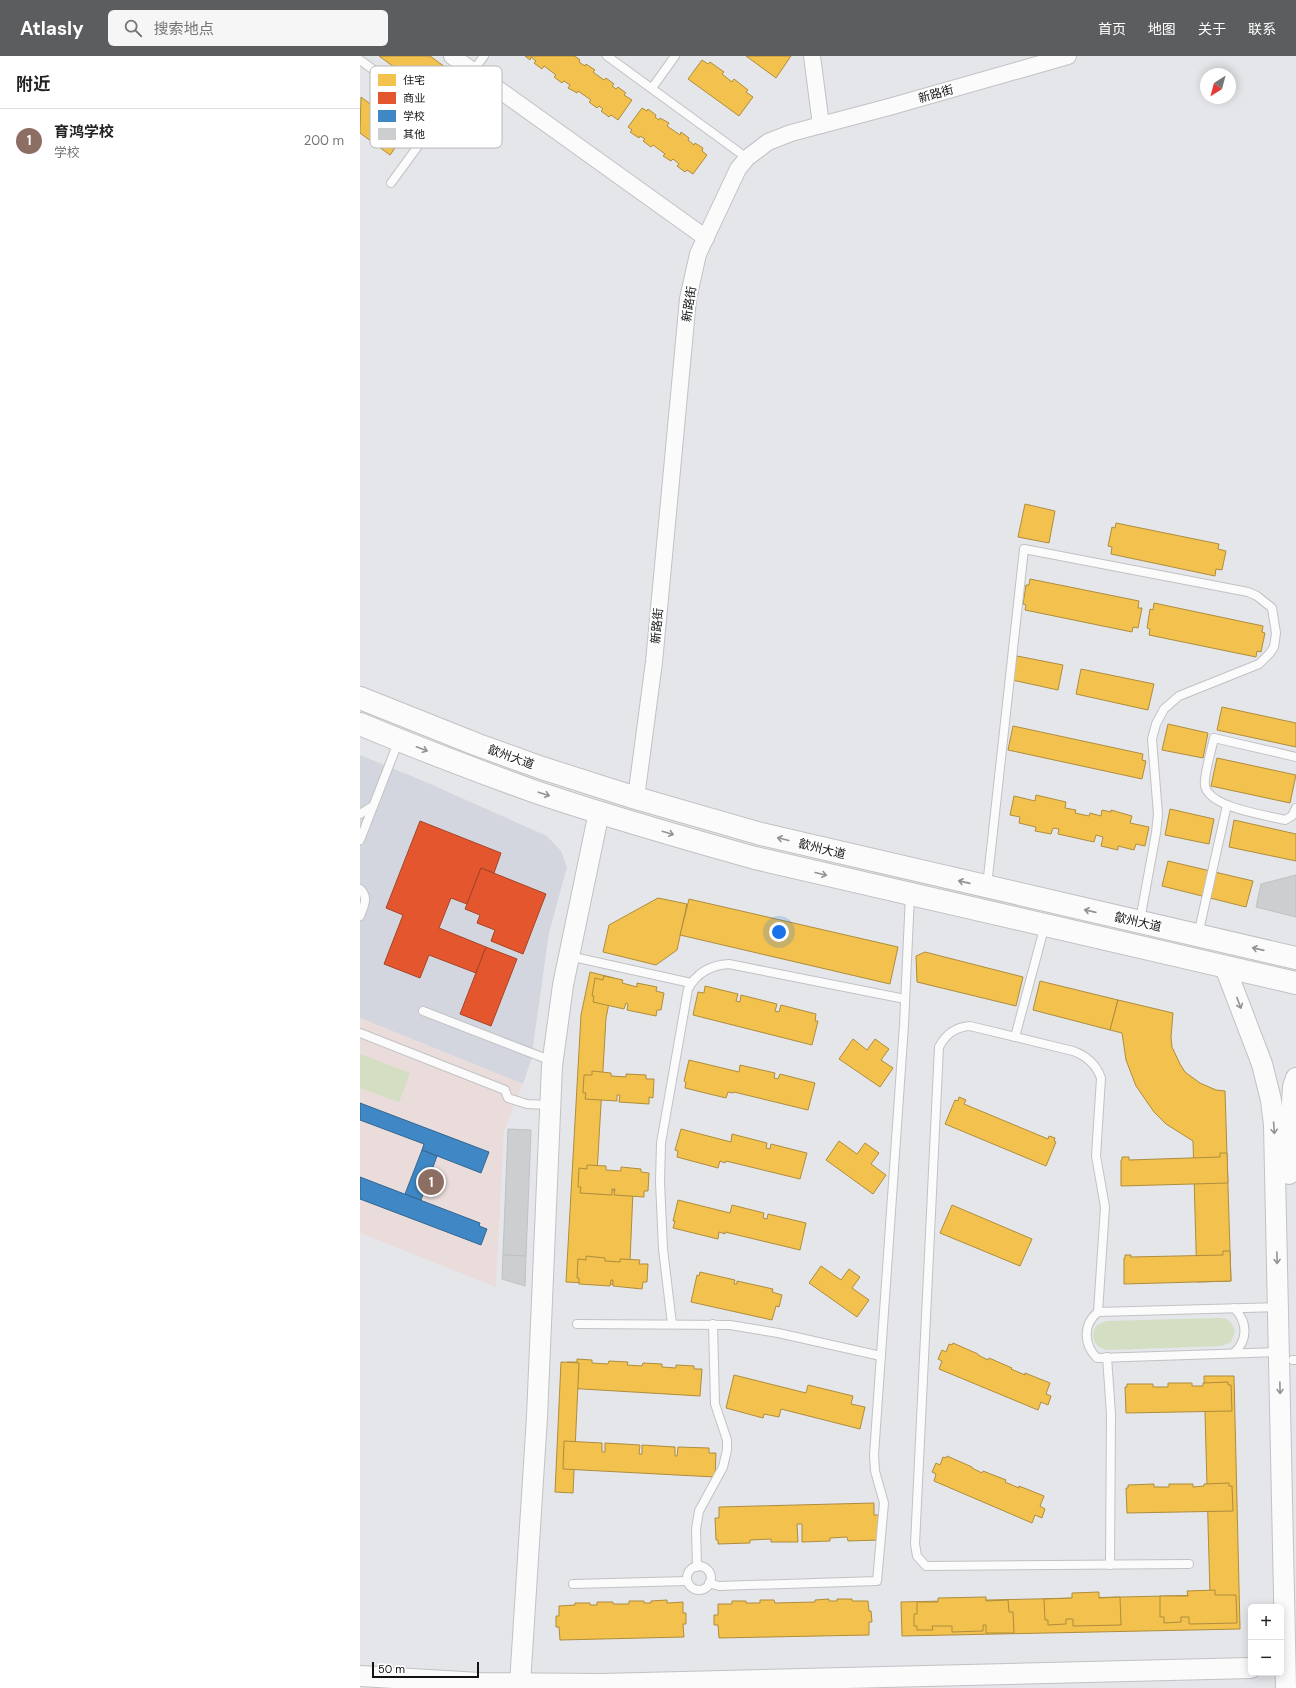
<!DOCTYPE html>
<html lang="zh">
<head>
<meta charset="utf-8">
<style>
  :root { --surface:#fff; --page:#f6f6f6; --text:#222; --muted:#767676; --line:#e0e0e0; --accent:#5c5d5f }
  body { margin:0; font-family:"DM Sans","Noto Sans SC",sans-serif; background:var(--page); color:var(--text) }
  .controls { position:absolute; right:12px; bottom:12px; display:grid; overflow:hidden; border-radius:6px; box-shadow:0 2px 10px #0003 }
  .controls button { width:36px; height:36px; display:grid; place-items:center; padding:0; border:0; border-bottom:1px solid var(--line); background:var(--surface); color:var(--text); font:20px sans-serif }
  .compass { position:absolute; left:840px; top:12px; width:36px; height:36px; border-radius:50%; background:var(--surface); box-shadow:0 2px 10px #0003; rotate:216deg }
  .scale { position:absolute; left:12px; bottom:10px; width:107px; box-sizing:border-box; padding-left:4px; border:2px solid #121315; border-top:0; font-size:11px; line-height:14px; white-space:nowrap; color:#121315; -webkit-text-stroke:3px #fff; paint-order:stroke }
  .you { position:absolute; left:419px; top:876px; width:14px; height:14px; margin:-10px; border:3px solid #fff; border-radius:50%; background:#1a73e8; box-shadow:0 0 0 6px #1a73e833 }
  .badge { display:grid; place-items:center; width:26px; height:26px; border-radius:50%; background:var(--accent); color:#fff; font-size:13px; font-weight:700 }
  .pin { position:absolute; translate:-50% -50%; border:2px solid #fff; box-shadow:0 1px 4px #0006 }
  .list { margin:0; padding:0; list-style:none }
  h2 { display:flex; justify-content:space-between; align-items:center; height:52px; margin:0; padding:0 16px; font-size:17px }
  h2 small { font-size:13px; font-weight:400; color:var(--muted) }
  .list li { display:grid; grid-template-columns:26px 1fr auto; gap:12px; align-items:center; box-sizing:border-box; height:64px; padding:0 16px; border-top:1px solid var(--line) }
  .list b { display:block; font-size:15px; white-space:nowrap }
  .list p { margin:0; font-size:13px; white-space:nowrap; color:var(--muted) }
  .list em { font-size:13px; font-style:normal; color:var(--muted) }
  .icon { flex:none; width:22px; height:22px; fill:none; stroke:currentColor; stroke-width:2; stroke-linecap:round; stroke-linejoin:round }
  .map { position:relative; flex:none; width:936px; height:1632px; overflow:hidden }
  header { display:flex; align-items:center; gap:24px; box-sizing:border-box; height:56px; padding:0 20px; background:var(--accent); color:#fff }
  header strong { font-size:19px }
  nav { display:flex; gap:22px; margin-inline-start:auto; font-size:14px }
  .search { width:280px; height:36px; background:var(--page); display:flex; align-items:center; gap:10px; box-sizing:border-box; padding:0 14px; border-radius:6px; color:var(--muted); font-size:15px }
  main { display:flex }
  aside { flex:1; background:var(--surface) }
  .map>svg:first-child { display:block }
</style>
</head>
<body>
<header>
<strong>Atlasly</strong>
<div class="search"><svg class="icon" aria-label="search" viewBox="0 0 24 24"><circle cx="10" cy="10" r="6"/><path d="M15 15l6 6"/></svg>搜索地点</div>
<nav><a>首页</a><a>地图</a><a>关于</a><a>联系</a></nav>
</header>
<main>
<aside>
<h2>附近<small></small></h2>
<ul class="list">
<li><span class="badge" style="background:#8d6e63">1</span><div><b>育鸿学校</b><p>学校</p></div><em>200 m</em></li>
</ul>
</aside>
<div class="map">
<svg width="936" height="1632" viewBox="0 0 936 1632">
  <rect width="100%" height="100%" fill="#e4e6e9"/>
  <polygon fill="#d3d6de" points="0,699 61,724 187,780 201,795 207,811 189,877 171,1004 163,1028 0,962"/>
  <polygon fill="#eadcdb" points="0,962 163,1028 144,1075 136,1231 0,1177"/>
  <g fill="#d4dec2">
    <polygon points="0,998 50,1017 39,1046 0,1032"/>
    <path d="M 860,1262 C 869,1262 873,1268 875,1276 L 871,1286 L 861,1290 L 747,1294 C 734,1291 729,1280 737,1269 L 746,1265 Z"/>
  </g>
  <g fill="#f2c14e" stroke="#af8d3d">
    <polygon points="19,0 70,0 85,11 84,13 90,18 74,40"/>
    <polygon points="165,0 215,0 220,4 219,6 225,10 226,8 235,14 233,16 244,24 246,22 254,28 252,30 256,33 258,31 266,37 264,39 272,44 258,64 251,59 249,61 241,55 243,53 239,50 237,52 229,46 231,44 218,35 217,37 208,32 210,29 204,25 202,27 194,21 196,19 184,10 182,13 174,7 176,5 171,1 170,4"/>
    <polygon points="386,0 431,0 416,22"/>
    <polygon points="342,4 348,8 350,6 364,16 362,18 372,26 374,23 388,34 386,36 393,41 379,60 328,23"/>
    <polygon points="1,41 17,53 15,55 23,60 24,58 42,70 40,73 46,77 30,99 0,77"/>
    <polygon points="282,52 287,55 288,53 296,59 295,61 299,64 300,62 309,67 307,70 320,79 321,76 329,82 328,84 334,89 335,87 343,92 342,95 347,99 333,118 327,114 325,116 317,110 319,108 313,103 311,105 303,100 305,98 293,89 291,91 283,85 285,83 280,80 279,82 270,76 272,74 268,71"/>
    <polygon points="665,448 695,455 689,487 658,481"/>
    <polygon points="756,467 859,488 858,493 866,495 862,514 856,513 855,520 751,498 752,491 748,490 752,471 755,472"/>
    <polygon points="670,523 779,545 778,552 782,552 778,572 773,571 772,576 665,554 666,549 663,548 666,529 669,529"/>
    <polygon points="794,547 903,570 902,576 905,577 901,596 897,595 896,601 789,579 790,573 787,572 790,553 793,554"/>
    <polygon points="657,600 703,609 698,634 652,624"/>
    <polygon points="721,613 794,628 788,654 716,638"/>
    <polygon points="862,651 936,667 936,691 857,674"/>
    <polygon points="808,668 848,677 843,702 802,694"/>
    <polygon points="653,670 783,698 782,704 786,705 782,723 648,694"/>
    <polygon points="857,702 936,719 930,747 851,730"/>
    <polygon points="676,739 706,746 705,752 716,754 715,757 729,760 730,757 741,760 742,754 751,756 751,754 772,760 770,767 789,771 785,790 776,788 774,794 758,790 758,794 741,790 743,781 736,779 734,786 698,778 699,773 693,772 691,778 675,775 676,771 659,767 660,761 650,759 654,740 675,745"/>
    <polygon points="810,753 854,763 849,788 805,779"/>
    <polygon points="874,764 936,778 936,805 869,791"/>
    <polygon points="808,805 893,825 886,851 802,830"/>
    <polygon points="298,842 327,848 317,894 296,909 243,896 249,869"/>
    <polygon points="329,843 538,891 530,928 320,879"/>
    <polygon points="565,896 663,921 656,950 557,926 556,900"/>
    <polygon points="230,916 254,922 246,962 236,1134 273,1135 269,1229 206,1226 221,959"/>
    <polygon points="244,920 263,924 262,927 277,931 277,927 297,931 296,935 304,937 301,954 297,954 296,960 267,954 268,948 266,947 264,953 233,946 234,940 232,940 235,922 243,924"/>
    <polygon points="680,925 758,944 750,974 673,954"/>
    <polygon points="345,930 378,938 376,945 380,946 381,939 417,948 415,955 419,956 421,949 456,958 455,965 458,965 452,989 333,959 338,936 344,937"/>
    <polygon points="758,944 813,957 811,981 812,991 820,1008 825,1016 840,1027 856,1034 865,1035 871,1225 837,1226 833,1085 806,1068 794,1056 776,1030 766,1004 762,977 750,974"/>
    <polygon points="493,983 507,994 515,983 529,993 521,1004 533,1012 520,1031 479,1003"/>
    <polygon points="329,1004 379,1016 380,1009 415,1017 414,1022 418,1023 420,1018 455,1027 448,1054 374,1036 373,1037 368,1036 366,1042 325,1032 326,1026 324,1025"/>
    <polygon points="232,1015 251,1017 251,1020 266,1021 266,1018 286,1019 286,1023 294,1023 293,1042 289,1041 289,1048 259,1046 260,1039 257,1039 257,1045 225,1043 226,1037 223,1037 224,1019 232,1019"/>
    <polygon points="599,1041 606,1044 604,1048 688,1083 689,1080 695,1082 694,1085 696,1086 686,1110 585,1068 595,1044 598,1045"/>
    <polygon points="321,1073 371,1086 372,1078 407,1087 406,1092 410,1093 411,1088 447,1097 440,1123 366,1105 365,1107 360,1105 358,1112 317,1101 318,1095 315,1094"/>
    <polygon points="479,1085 497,1098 505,1087 519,1097 511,1108 526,1119 513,1138 466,1104"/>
    <polygon points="860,1097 867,1097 868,1127 761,1130 761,1104 762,1104 762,1101 769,1101 769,1104 860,1101"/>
    <polygon points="227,1109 246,1110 246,1114 261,1115 261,1111 281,1113 281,1116 289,1117 288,1135 284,1135 284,1141 254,1139 255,1133 252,1133 252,1139 220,1137 221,1131 218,1131 219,1112 227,1113"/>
    <polygon points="318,1144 370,1157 372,1149 404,1157 403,1162 407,1163 408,1158 446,1167 440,1194 365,1176 365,1178 359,1176 358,1183 313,1172 315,1165 313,1165"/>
    <polygon points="592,1149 672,1183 660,1210 580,1177"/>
    <polygon points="863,1195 870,1195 871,1225 764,1228 764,1202 765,1202 765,1199 771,1199 771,1201 863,1199"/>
    <polygon points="226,1200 245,1202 245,1205 260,1206 260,1203 280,1204 279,1208 288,1208 287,1226 283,1226 282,1233 253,1230 253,1224 251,1224 250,1230 219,1228 219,1222 217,1222 218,1203 226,1204"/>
    <polygon points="461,1210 481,1224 489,1213 500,1221 492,1232 509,1244 497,1261 449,1227"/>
    <polygon points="340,1216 375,1224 374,1228 377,1228 377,1225 413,1233 412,1236 422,1239 419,1251 416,1250 412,1264 331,1246 337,1219 339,1220"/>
    <polygon points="593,1287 618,1298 618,1299 628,1304 629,1302 652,1312 651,1313 665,1319 665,1317 690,1327 686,1338 691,1340 688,1349 681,1346 678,1354 579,1313 582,1305 578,1303 582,1294 586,1296 589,1288 592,1289"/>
    <polygon points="217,1303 232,1304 232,1307 248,1308 249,1305 268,1306 267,1309 282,1310 283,1307 302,1308 302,1311 316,1312 316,1309 334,1310 334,1313 342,1313 340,1340 206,1332 207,1306 217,1306"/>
    <polygon points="201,1306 219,1307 213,1437 195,1436"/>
    <polygon points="374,1319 446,1337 448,1329 493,1340 491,1348 505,1351 500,1373 421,1353 419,1361 404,1358 403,1362 366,1352"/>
    <polygon points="844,1320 874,1320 880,1573 542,1580 541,1546 850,1539"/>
    <polygon points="868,1326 868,1329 871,1329 872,1355 766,1357 765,1331 767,1331 767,1328 793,1328 793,1331 808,1331 808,1327 832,1327 832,1330 843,1330 843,1327"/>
    <polygon points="204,1385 242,1387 242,1396 245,1396 245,1387 280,1389 279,1398 282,1398 282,1389 315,1391 315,1400 317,1400 318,1391 349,1392 349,1397 356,1397 355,1421 203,1413"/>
    <polygon points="587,1400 612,1411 612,1412 622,1417 623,1415 646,1424 645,1426 659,1432 659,1430 684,1440 680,1450 685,1453 682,1462 675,1459 672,1467 574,1425 576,1418 572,1416 576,1407 580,1409 583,1401 586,1402"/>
    <polygon points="869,1427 869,1430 872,1430 873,1455 767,1457 766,1432 768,1432 768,1429 794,1428 794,1431 809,1431 809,1428 833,1428 833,1431 844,1430 844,1428"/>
    <polygon points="514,1447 514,1459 519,1459 520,1484 488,1485 487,1481 470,1482 470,1485 442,1486 442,1468 437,1468 438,1486 411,1486 411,1483 390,1484 390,1487 358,1488 358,1484 356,1484 355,1462 359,1462 359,1451"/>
    <polygon points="855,1534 855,1539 876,1539 877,1567 829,1568 829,1561 821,1561 821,1566 804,1567 804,1561 800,1561 800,1540 828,1540 827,1535"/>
    <polygon points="739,1536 739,1542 760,1541 761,1569 713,1570 713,1563 706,1563 706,1568 688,1569 688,1564 685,1564 684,1543 712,1542 712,1537"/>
    <polygon points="626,1541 626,1545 648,1544 649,1556 653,1556 654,1577 626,1577 626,1569 623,1569 623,1575 592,1576 592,1570 572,1570 573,1574 557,1574 557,1570 554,1570 554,1558 557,1558 557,1546 578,1546 578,1542"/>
    <polygon points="469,1543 469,1545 477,1545 477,1543 492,1543 492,1545 508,1545 509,1555 511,1555 512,1566 509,1566 509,1579 359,1582 358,1569 354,1569 354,1559 358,1559 358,1548 372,1548 372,1545 386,1545 386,1547 400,1547 400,1544 414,1544 415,1547 455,1546 455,1544"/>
    <polygon points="307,1544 307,1547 323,1546 323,1557 326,1557 326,1568 323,1568 324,1581 200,1584 199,1571 196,1571 196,1560 199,1560 199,1550 215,1549 215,1547 230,1547 230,1549 237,1549 237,1546 253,1546 253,1548 269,1548 269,1545 284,1545 284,1547 291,1547 291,1545"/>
  </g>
  <g fill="#e4572e" stroke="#a54326">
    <polygon points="60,765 141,797 134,817 121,812 107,848 91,842 79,872 126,891 116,917 69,899 60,922 24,908 43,859 26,852"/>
    <polygon points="121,812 186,838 163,898 131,885 135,874 117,867 120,859 105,853"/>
    <polygon points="126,891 157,903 131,970 100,958"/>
  </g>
  <g fill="#3f88c5" stroke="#326590">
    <polygon points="0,1047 129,1096 121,1117 62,1094 64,1088 0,1064"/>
    <polygon points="62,1094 77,1100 61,1144 45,1138"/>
    <polygon points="0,1121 120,1167 119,1170 127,1173 121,1189 0,1143"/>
  </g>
  <g fill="#cdced0" stroke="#c0c1c2">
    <polygon points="936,819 936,861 896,851 901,828"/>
    <polygon points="148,1073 171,1074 166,1200 143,1199"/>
    <polygon points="143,1199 166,1200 165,1230 142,1223"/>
  </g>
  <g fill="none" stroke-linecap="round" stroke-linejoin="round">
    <g stroke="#c1c2c4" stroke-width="10">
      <g id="service">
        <polyline points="247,0 387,102"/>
        <polyline points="0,4 79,61"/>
        <polyline points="292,32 315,0"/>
        <polyline points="31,127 124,0"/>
        <path d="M 936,701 L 854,682 C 852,692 843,721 845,730 C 850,752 906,759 925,764 L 932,760 L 936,752"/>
        <polyline points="0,758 13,750"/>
        <polyline points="0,784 39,684"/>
        <polyline points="627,830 664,493 888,536 897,540 912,552 916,577 914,591 910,597 899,608 819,640 804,653 796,668 792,683 798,758 796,777 780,864"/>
        <path d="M 0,833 C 9,841 4,850 0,860"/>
        <polyline points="838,879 867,749"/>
        <polyline points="209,900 331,927"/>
        <polyline points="63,955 192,1005"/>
        <polyline points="0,977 145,1034 148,1042 167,1048 190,1049"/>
        <polyline points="655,981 685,869"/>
        <path d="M 918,1251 L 738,1256 C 722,1269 724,1289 737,1302 L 918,1296"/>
        <path d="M 738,1256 L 745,1151 L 736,1100 L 741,1022 C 736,1008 727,1000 713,995 L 610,970 C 595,971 586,978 579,991 L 555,1488 L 557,1500 L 566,1510 L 829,1508"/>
        <polyline points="217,1268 370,1269 418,1277 521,1300"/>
        <path d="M 312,1268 L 303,1193 L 300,1126 L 301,1087 L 328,933 C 337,916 351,909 369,908 L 545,943"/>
        <path d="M 874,1297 C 888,1284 888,1266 874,1252"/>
        <polyline points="747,1301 751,1358 750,1509"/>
        <polyline points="933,1304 936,1304"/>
        <circle cx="339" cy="1522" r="12"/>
        <polyline points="337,1511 336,1473 339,1455 363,1411 367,1394 367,1384 355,1348 353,1268"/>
        <polyline points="349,1527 359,1530 517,1525 524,1447 515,1415 514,1399 544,969 550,839"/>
        <polyline points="213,1528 327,1525"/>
      </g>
    </g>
    <g stroke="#c1c2c4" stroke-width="18">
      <g id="minor">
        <polyline points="92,0 346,182"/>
        <polyline points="452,0 461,69"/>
        <polyline points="276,742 294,606 328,243 338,198 378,113 387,102 408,86 431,77 529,51 708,0"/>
      </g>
    </g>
    <g stroke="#c1c2c4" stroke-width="22">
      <g id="tertiary">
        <polyline points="865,911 902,1008 911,1044 914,1069 926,1632"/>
        <polyline points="929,1118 929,1093 933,1031 936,1022"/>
        <polyline points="0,1620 120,1627 241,1628 891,1612"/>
        <polyline points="160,1628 177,1361 192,1010 203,929 239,756"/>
      </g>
    </g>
    <g stroke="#c1c2c4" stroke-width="24">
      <g id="trunk">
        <polyline points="0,642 118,689 182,712 276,742 401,778 936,902"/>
        <path d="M 0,668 C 57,692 115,714 173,735 C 246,760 320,781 395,802 L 936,927"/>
      </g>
    </g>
    <use href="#service" stroke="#fbfbfc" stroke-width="8"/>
    <use href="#minor" stroke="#fbfbfc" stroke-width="16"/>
    <use href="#tertiary" stroke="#fbfbfc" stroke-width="20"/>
    <use href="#trunk" stroke="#fbfbfc" stroke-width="22"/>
  </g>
  <defs><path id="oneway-shaft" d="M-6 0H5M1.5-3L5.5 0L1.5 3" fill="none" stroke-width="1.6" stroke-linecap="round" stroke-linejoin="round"/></defs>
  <g stroke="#929394">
    <use href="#oneway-shaft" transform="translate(62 693) rotate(21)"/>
    <use href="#oneway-shaft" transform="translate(184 738) rotate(18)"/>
    <use href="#oneway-shaft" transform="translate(308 777) rotate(17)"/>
    <use href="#oneway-shaft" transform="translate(423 783) rotate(-166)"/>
    <use href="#oneway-shaft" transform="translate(461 818) rotate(14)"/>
    <use href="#oneway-shaft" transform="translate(604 826) rotate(-167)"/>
    <use href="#oneway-shaft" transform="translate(730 855) rotate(-167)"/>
    <use href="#oneway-shaft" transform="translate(898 893) rotate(-167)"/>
    <use href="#oneway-shaft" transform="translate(879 947) rotate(69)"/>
    <use href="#oneway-shaft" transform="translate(914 1072) rotate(86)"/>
    <use href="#oneway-shaft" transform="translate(917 1202) rotate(89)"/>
    <use href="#oneway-shaft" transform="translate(920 1332) rotate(89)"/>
  </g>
  <g text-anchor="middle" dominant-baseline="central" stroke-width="4" stroke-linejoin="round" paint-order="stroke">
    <g font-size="12" fill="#121315" stroke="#fff">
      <text transform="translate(576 38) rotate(-16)">新路街</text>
      <text transform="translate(329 248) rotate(-81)">新路街</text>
      <text transform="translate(297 570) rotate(-85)">新路街</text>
      <text transform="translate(151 701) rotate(20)">歙州大道</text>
      <text transform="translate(462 793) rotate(14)">歙州大道</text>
      <text transform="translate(778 866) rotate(13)">歙州大道</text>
    </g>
  </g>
  <rect x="10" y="10" width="132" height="82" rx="6" fill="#fff" stroke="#b8b8b9" stroke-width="1"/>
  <rect x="18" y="18" width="18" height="12" fill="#f2c14e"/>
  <rect x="18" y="36" width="18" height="12" fill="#e4572e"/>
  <rect x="18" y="54" width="18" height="12" fill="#3f88c5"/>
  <rect x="18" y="72" width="18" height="12" fill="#cdced0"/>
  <g font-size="11" fill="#121315">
    <text x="43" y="28">住宅</text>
    <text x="43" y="46">商业</text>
    <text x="43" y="64">学校</text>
    <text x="43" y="82">其他</text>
  </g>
</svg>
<div class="controls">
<button>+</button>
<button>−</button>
</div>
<svg class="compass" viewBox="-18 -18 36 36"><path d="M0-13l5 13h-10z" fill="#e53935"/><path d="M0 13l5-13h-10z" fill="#767676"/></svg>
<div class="scale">50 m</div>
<div class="you"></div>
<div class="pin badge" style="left:71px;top:1126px;background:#8d6e63">1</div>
</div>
</main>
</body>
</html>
